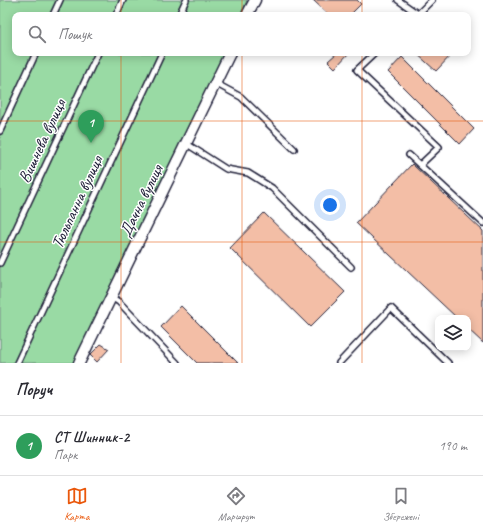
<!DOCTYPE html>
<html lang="uk">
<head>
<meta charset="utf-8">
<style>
  :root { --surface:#fff; --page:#f7f7f7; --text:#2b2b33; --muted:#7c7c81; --line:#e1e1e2; --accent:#ea580c }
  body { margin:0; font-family:Caveat,sans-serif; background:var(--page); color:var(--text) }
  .controls { position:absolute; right:12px; bottom:12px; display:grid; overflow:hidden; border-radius:8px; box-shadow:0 2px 10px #0003 }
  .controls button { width:36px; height:36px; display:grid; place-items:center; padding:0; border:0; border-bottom:1px solid var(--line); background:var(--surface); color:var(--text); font:20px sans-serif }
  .you { position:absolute; left:330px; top:205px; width:14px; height:14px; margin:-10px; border:3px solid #fff; border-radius:50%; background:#1a73e8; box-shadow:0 0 0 6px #1a73e833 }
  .badge { display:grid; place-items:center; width:26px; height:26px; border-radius:50%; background:var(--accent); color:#fff; font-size:13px; font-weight:700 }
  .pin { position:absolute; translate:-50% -33px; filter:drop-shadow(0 1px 2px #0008) }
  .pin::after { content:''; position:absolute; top:21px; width:14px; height:12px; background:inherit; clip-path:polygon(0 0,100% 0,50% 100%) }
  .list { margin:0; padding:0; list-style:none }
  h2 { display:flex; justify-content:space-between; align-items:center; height:52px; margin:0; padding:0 16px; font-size:17px }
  h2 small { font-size:13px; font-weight:400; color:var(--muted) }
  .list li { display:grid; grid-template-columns:26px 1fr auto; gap:12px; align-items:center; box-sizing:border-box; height:60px; padding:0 16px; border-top:1px solid var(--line) }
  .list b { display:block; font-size:15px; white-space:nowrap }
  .list p { margin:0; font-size:13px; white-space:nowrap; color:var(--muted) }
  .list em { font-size:13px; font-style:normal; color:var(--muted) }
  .icon { flex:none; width:22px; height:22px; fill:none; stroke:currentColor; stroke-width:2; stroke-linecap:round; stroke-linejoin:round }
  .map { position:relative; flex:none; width:483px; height:363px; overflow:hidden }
  .search { position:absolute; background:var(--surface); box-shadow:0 2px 10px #0003; left:12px; right:12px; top:12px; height:44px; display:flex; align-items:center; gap:10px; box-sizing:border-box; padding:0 14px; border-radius:8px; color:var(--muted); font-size:15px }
  .sheet { height:112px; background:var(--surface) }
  nav { display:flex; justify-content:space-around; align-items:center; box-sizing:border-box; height:56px; border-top:1px solid var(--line); background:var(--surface); font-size:11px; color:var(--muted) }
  nav a { display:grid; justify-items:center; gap:2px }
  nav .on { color:var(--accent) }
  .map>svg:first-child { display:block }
</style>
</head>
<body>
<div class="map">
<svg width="483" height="363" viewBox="0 0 483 363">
  <rect width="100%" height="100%" fill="#fff"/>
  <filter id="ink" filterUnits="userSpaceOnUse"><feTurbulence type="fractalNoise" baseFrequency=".025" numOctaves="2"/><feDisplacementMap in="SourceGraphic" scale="8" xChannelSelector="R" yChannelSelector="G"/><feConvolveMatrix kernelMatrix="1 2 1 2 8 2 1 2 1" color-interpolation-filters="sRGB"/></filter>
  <g filter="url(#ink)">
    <polygon fill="#99daa4" stroke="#5e7e70" points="0,0 247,0 241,15 15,15 15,53 224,53 77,363 0,363"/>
    <g fill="#f3bea6" stroke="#22223b">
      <polygon points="313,0 357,0 361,4 350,15 329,15"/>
      <polygon points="337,53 349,53 335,68 328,61"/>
      <polygon points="416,53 453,53 436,71"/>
      <polygon points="402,57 474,129 460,144 388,72"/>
      <polygon points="412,164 483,231 483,343 468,329 468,318 457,318 356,223"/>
      <polygon points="264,213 345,292 310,327 230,248"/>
      <polygon points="181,306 238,363 197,363 161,327"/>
      <polygon points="101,344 109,349 97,362 90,355"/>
    </g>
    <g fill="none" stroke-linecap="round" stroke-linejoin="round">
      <g stroke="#22223b" stroke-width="8">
        <g id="service">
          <polyline points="398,0 418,14"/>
          <polyline points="53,15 60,0"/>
          <polyline points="116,15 123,0"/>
          <polyline points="179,15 186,0"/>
          <polyline points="417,15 432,0"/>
          <polyline points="375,53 357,70 439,147 420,165"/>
          <polyline points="215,83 241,97 294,149"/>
          <polyline points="0,131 36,53"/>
          <polyline points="187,144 226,169 248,173 272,188 351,267"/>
          <polyline points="409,155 483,223"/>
          <polyline points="0,263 98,53"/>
          <polyline points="111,297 119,302 177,363"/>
          <polyline points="17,363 162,53"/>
          <polyline points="339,363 391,308 448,363"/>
        </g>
      </g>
      <g stroke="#22223b" stroke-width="13">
        <g id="minor">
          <polyline points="247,15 255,0"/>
          <polyline points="79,363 230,53"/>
        </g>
      </g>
      <use href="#service" stroke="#fff" stroke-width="5"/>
      <use href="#minor" stroke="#fff" stroke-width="10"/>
    </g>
  </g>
  <path fill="none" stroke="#e8590c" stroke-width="1" stroke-opacity="0.55" d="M 121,0 L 121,15M 242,0 L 242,15M 362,0 L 362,15M 121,53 L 121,363M 242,53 L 242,363M 362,53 L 362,363M 0,121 L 483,121M 0,242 L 483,242"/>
  <g text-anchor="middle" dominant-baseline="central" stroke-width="3" stroke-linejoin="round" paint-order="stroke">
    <g font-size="17" fill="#22223b" stroke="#fff">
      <text transform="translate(42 141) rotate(-65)">Вишнева вулиця</text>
      <text transform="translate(141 201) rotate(-64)">Дачна вулиця</text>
      <text transform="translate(77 202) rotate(-65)">Тюльпанна вулиця</text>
    </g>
  </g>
</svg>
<div class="controls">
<button><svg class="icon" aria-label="layers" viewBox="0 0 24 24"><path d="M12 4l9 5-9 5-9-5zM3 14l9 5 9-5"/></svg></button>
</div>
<div class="you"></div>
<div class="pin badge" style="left:91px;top:143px;background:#2e9e5b">1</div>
<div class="search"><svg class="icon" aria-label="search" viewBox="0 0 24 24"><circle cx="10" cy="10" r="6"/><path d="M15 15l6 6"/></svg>Пошук</div>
</div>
<section class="sheet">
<h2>Поруч<small></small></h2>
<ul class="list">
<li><span class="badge" style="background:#2e9e5b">1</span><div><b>СТ Шинник-2</b><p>Парк</p></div><em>190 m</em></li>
</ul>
</section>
<nav>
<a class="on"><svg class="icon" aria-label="map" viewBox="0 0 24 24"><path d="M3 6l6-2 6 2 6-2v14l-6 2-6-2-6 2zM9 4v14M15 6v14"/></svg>Карта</a>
<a><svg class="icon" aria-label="directions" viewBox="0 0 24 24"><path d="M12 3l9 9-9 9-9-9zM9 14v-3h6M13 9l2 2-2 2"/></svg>Маршрут</a>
<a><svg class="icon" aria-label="saved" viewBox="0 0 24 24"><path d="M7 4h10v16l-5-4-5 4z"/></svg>Збережені</a>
</nav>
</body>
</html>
